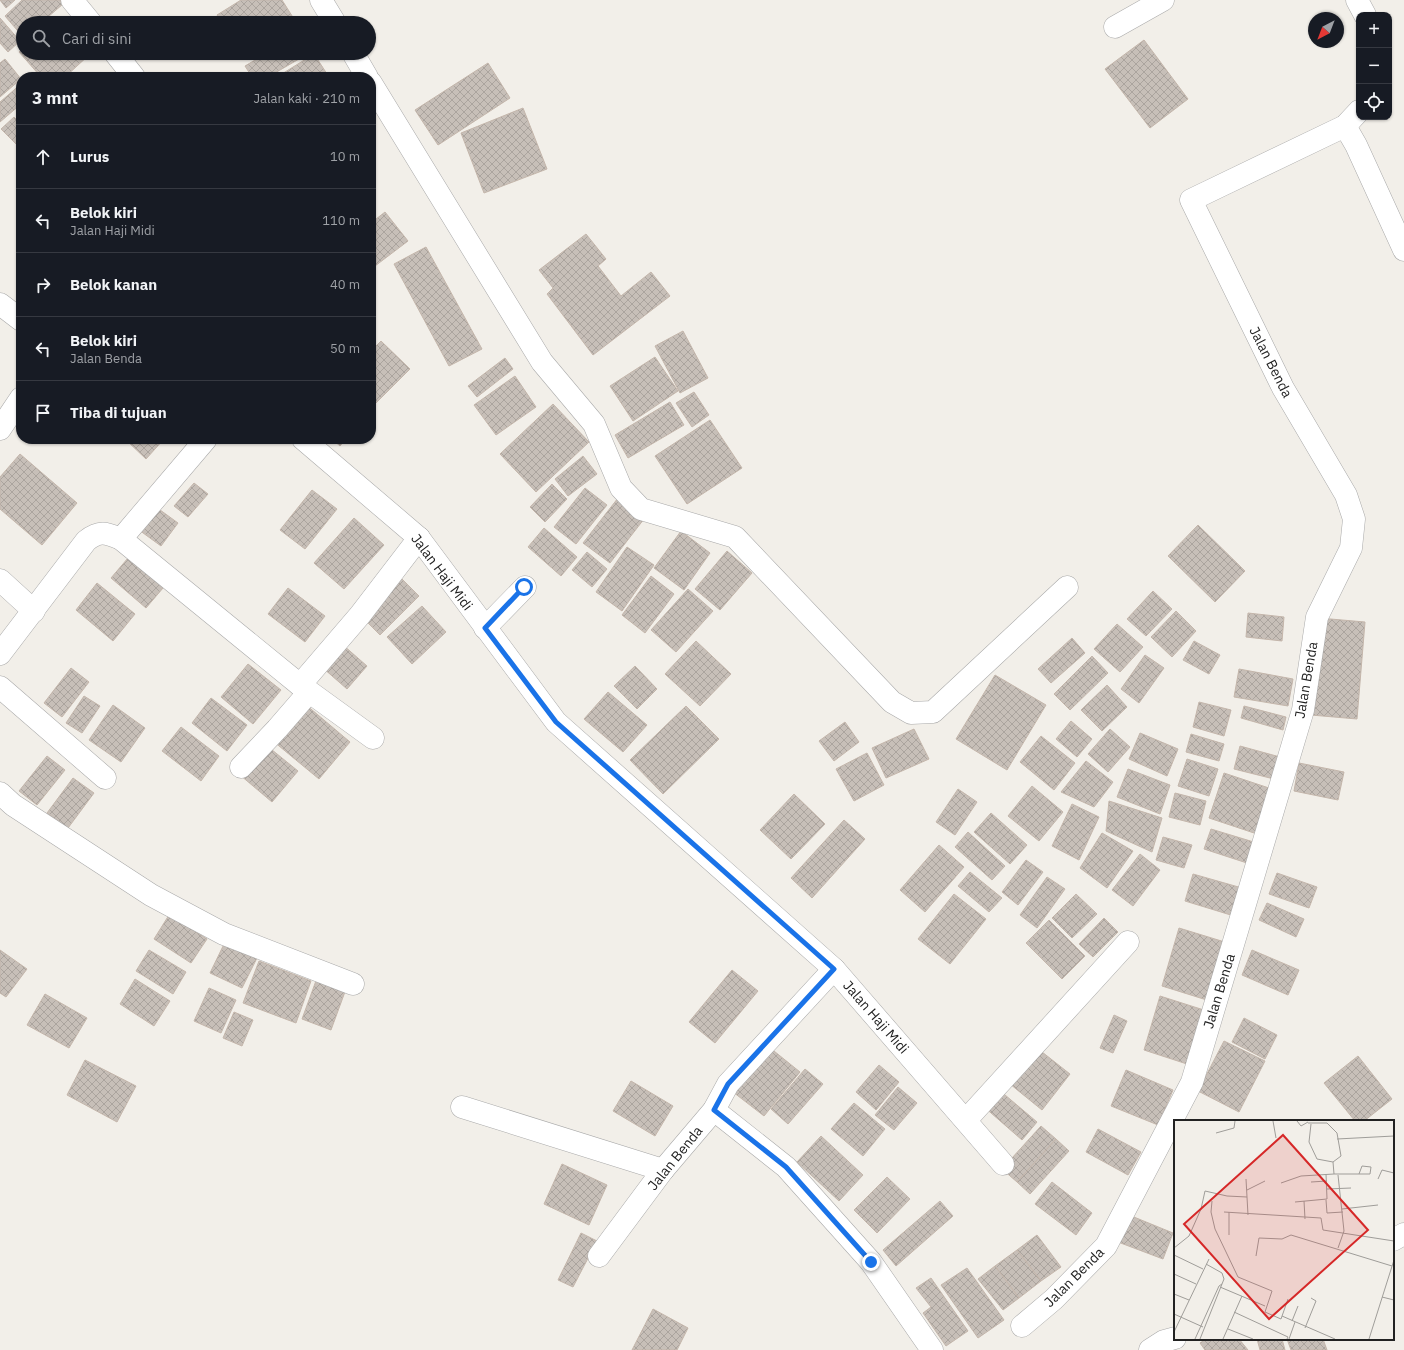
<!DOCTYPE html>
<html lang="id">
<head>
<meta charset="utf-8">
<style>
  :root { --surface:#171b24; --page:#242831; --text:#f1f3f6; --muted:#9ea1a6; --line:#363941 }
  body { margin:0; font-family:"IBM Plex Sans",sans-serif; background:var(--page); color:var(--text) }
  .controls { position:absolute; right:12px; top:12px; display:grid; overflow:hidden; border-radius:8px; box-shadow:0 1px 3px #0004 }
  .controls button { width:36px; height:36px; display:grid; place-items:center; padding:0; border:0; border-bottom:1px solid var(--line); background:var(--surface); color:var(--text); font:20px sans-serif }
  .compass { position:absolute; left:1308px; top:12px; width:36px; height:36px; border-radius:50%; background:var(--surface); box-shadow:0 1px 3px #0004; rotate:222deg }
  .stop { position:absolute; width:12px; height:12px; margin:-9px; border:3px solid #1a73e8; border-radius:50%; background:#fff }
  .stop.end { background:#1a73e8; border-color:#fff; box-shadow:0 1px 4px #0008 }
  .list { margin:0; padding:0; list-style:none }
  h2 { display:flex; justify-content:space-between; align-items:center; height:52px; margin:0; padding:0 16px; font-size:17px }
  h2 small { font-size:13px; font-weight:400; color:var(--muted) }
  .list li { display:grid; grid-template-columns:26px 1fr auto; gap:12px; align-items:center; box-sizing:border-box; height:64px; padding:0 16px; border-top:1px solid var(--line) }
  .list b { display:block; font-size:15px; white-space:nowrap }
  .list p { margin:0; font-size:13px; white-space:nowrap; color:var(--muted) }
  .list em { font-size:13px; font-style:normal; color:var(--muted) }
  .icon { flex:none; width:22px; height:22px; fill:none; stroke:currentColor; stroke-width:2; stroke-linecap:round; stroke-linejoin:round }
  .map { position:relative; flex:none; width:1404px; height:1350px; overflow:hidden }
  .search { position:absolute; background:var(--surface); box-shadow:0 1px 3px #0004; left:16px; top:16px; width:360px; height:44px; display:flex; align-items:center; gap:10px; box-sizing:border-box; padding:0 14px; border-radius:22px; color:var(--muted); font-size:15px }
  .panel { position:absolute; background:var(--surface); box-shadow:0 1px 3px #0004; left:16px; top:72px; width:360px; height:372px; border-radius:16px }
  .map>svg:first-child { display:block }
</style>
</head>
<body>
<div class="map">
<svg width="1404" height="1350" viewBox="0 0 1404 1350">
  <defs>
    <pattern id="building-cross-hatch" width="8" height="8" patternUnits="userSpaceOnUse"><rect width="8" height="8" fill="#c7bfb8"/><path d="M0 0l8 8M0 8l8-8" fill="none" stroke="#aba49e"/></pattern>
  </defs>
  <rect width="100%" height="100%" fill="#f2efe9"/>
  <g fill="url(#building-cross-hatch)" stroke="#c4b6ab">
    <polygon points="0,0 15,0 6,8"/>
    <polygon points="22,0 60,0 63,4 41,23 23,23 23,37 5,16"/>
    <polygon points="241,0 282,0 294,19 288,23 222,23 217,15"/>
    <polygon points="0,18 20,41 8,52 0,43"/>
    <polygon points="1144,40 1188,99 1150,128 1105,69"/>
    <polygon points="23,48 23,53 86,53 89,55 65,77 41,77 19,52"/>
    <polygon points="203,53 216,53 207,59"/>
    <polygon points="267,53 295,53 299,59 268,77 252,77 245,66"/>
    <polygon points="314,54 329,77 277,77"/>
    <polygon points="5,59 21,79 0,97 0,63"/>
    <polygon points="488,63 510,98 438,145 415,110"/>
    <polygon points="21,84 21,104 0,122 0,102"/>
    <polygon points="523,108 547,169 484,193 461,133"/>
    <polygon points="14,117 21,124 21,145 19,147 1,129"/>
    <polygon points="385,212 408,241 375,266 371,261 371,223"/>
    <polygon points="586,234 606,259 598,266 621,296 651,272 670,296 593,355 547,294 553,288 539,270"/>
    <polygon points="426,247 482,349 449,366 394,264"/>
    <polygon points="683,331 708,378 680,393 655,346"/>
    <polygon points="381,341 410,369 371,408 371,351"/>
    <polygon points="655,357 678,391 633,421 610,386"/>
    <polygon points="505,358 513,369 477,397 468,386"/>
    <polygon points="515,376 536,407 496,435 474,405"/>
    <polygon points="694,392 709,415 692,427 676,403"/>
    <polygon points="670,402 684,425 628,458 615,435"/>
    <polygon points="553,404 589,442 536,492 500,454"/>
    <polygon points="710,420 742,468 687,504 655,456"/>
    <polygon points="125,439 164,439 146,459"/>
    <polygon points="332,439 346,439 340,446"/>
    <polygon points="20,454 77,503 42,545 0,509 0,477"/>
    <polygon points="583,456 597,474 568,496 555,479"/>
    <polygon points="194,483 208,494 188,517 174,506"/>
    <polygon points="552,484 567,499 545,522 530,507"/>
    <polygon points="585,488 607,505 576,544 554,527"/>
    <polygon points="312,490 337,509 305,549 280,530"/>
    <polygon points="618,498 644,519 610,563 583,543"/>
    <polygon points="156,507 178,523 161,546 139,530"/>
    <polygon points="354,518 384,545 344,589 314,563"/>
    <polygon points="1198,525 1245,571 1215,602 1168,556"/>
    <polygon points="544,528 577,557 561,576 528,547"/>
    <polygon points="681,531 710,553 684,590 654,568"/>
    <polygon points="627,547 654,565 622,611 596,592"/>
    <polygon points="727,551 752,573 720,610 695,589"/>
    <polygon points="587,552 607,569 592,587 572,570"/>
    <polygon points="128,558 163,588 146,608 111,578"/>
    <polygon points="651,576 674,594 645,633 622,615"/>
    <polygon points="401,578 419,596 380,635 362,617"/>
    <polygon points="97,583 135,614 113,641 76,610"/>
    <polygon points="288,588 325,616 305,642 268,614"/>
    <polygon points="688,589 713,611 676,652 651,630"/>
    <polygon points="1153,591 1172,609 1146,636 1127,619"/>
    <polygon points="422,606 446,632 412,664 387,637"/>
    <polygon points="1176,611 1196,631 1172,657 1151,637"/>
    <polygon points="1248,613 1284,617 1282,641 1246,637"/>
    <polygon points="1319,618 1365,622 1357,719 1311,715"/>
    <polygon points="1117,624 1143,647 1120,672 1094,649"/>
    <polygon points="1072,638 1085,653 1051,683 1038,669"/>
    <polygon points="696,641 731,674 700,706 665,674"/>
    <polygon points="1194,641 1220,655 1209,674 1183,660"/>
    <polygon points="343,645 367,666 347,689 323,668"/>
    <polygon points="1145,655 1164,668 1139,703 1121,689"/>
    <polygon points="1092,656 1108,673 1070,710 1054,694"/>
    <polygon points="248,664 281,690 253,724 221,697"/>
    <polygon points="635,666 657,689 637,709 614,686"/>
    <polygon points="71,668 89,682 62,717 44,703"/>
    <polygon points="1239,669 1293,679 1288,706 1234,697"/>
    <polygon points="995,675 1046,705 1007,770 956,739"/>
    <polygon points="1107,685 1127,707 1102,731 1081,710"/>
    <polygon points="608,692 647,725 623,752 584,719"/>
    <polygon points="84,696 100,706 82,733 66,723"/>
    <polygon points="211,698 247,725 227,751 192,723"/>
    <polygon points="1199,702 1231,710 1224,736 1193,727"/>
    <polygon points="305,704 350,742 319,779 273,741"/>
    <polygon points="113,705 145,728 121,762 89,740"/>
    <polygon points="686,706 719,739 663,794 630,760"/>
    <polygon points="1244,706 1286,717 1283,730 1241,718"/>
    <polygon points="1071,721 1092,739 1077,757 1056,739"/>
    <polygon points="845,722 859,742 834,761 819,741"/>
    <polygon points="181,727 219,756 201,781 162,751"/>
    <polygon points="914,729 929,759 886,778 872,748"/>
    <polygon points="1110,729 1130,747 1108,772 1088,754"/>
    <polygon points="1140,733 1178,749 1167,776 1129,759"/>
    <polygon points="1191,734 1224,744 1219,761 1186,752"/>
    <polygon points="1041,736 1075,763 1054,790 1020,762"/>
    <polygon points="266,745 298,771 272,802 240,775"/>
    <polygon points="1240,746 1280,757 1274,779 1234,769"/>
    <polygon points="867,753 884,785 854,801 836,769"/>
    <polygon points="47,756 65,770 37,805 19,791"/>
    <polygon points="1187,759 1218,769 1209,796 1178,786"/>
    <polygon points="1086,761 1113,782 1094,807 1061,792"/>
    <polygon points="1299,763 1344,772 1338,800 1294,791"/>
    <polygon points="1128,769 1170,785 1160,814 1117,797"/>
    <polygon points="1224,773 1272,789 1257,834 1209,818"/>
    <polygon points="73,778 94,793 68,828 47,813"/>
    <polygon points="1032,786 1063,812 1039,841 1008,816"/>
    <polygon points="958,789 977,802 955,835 936,822"/>
    <polygon points="1175,793 1206,801 1200,825 1169,817"/>
    <polygon points="794,794 825,824 791,859 760,830"/>
    <polygon points="1109,801 1162,818 1152,852 1106,831"/>
    <polygon points="1072,804 1099,817 1079,860 1052,846"/>
    <polygon points="991,813 1027,845 1010,864 974,832"/>
    <polygon points="844,820 865,839 812,898 791,878"/>
    <polygon points="1211,829 1257,843 1250,864 1204,849"/>
    <polygon points="968,832 1005,866 992,880 955,847"/>
    <polygon points="1102,833 1133,851 1107,888 1080,868"/>
    <polygon points="1163,837 1192,845 1184,868 1156,860"/>
    <polygon points="939,845 964,867 925,912 900,890"/>
    <polygon points="1140,854 1160,870 1133,906 1112,890"/>
    <polygon points="1026,860 1043,872 1018,905 1002,892"/>
    <polygon points="970,872 1002,898 989,912 958,886"/>
    <polygon points="1277,873 1317,887 1309,908 1269,894"/>
    <polygon points="1193,874 1242,888 1234,916 1185,901"/>
    <polygon points="1047,877 1065,889 1037,928 1020,915"/>
    <polygon points="954,894 986,919 950,964 918,939"/>
    <polygon points="1076,894 1097,914 1072,938 1052,918"/>
    <polygon points="1267,903 1304,919 1296,937 1259,920"/>
    <polygon points="169,915 207,939 191,963 154,939"/>
    <polygon points="1104,918 1118,932 1093,957 1079,944"/>
    <polygon points="1049,920 1085,956 1062,979 1026,943"/>
    <polygon points="1179,928 1228,943 1210,1001 1162,986"/>
    <polygon points="226,940 258,956 242,988 210,973"/>
    <polygon points="0,950 27,969 6,997 0,993"/>
    <polygon points="149,950 186,972 173,994 136,971"/>
    <polygon points="1252,950 1299,970 1288,995 1242,975"/>
    <polygon points="259,961 311,981 296,1023 243,1003"/>
    <polygon points="732,970 758,991 715,1043 689,1022"/>
    <polygon points="317,978 346,989 331,1030 302,1019"/>
    <polygon points="135,979 170,1001 154,1026 120,1004"/>
    <polygon points="209,988 236,1000 221,1033 194,1021"/>
    <polygon points="45,994 87,1018 69,1048 27,1025"/>
    <polygon points="1160,996 1207,1011 1190,1065 1144,1050"/>
    <polygon points="234,1012 253,1020 242,1046 223,1038"/>
    <polygon points="1114,1015 1127,1021 1113,1053 1100,1048"/>
    <polygon points="1244,1018 1277,1035 1265,1059 1232,1042"/>
    <polygon points="1224,1041 1265,1061 1239,1112 1198,1091"/>
    <polygon points="769,1047 800,1072 764,1116 733,1092"/>
    <polygon points="1037,1048 1070,1074 1042,1110 1010,1084"/>
    <polygon points="1358,1056 1392,1099 1364,1121 1355,1121 1324,1083"/>
    <polygon points="85,1060 136,1086 117,1122 67,1095"/>
    <polygon points="879,1065 899,1082 876,1110 856,1092"/>
    <polygon points="805,1069 823,1084 788,1124 771,1109"/>
    <polygon points="1126,1070 1173,1090 1158,1125 1111,1106"/>
    <polygon points="631,1081 673,1106 655,1136 613,1111"/>
    <polygon points="898,1087 917,1103 894,1130 875,1115"/>
    <polygon points="998,1089 1037,1122 1022,1140 983,1106"/>
    <polygon points="854,1103 885,1129 863,1156 831,1129"/>
    <polygon points="1041,1126 1056,1139 1017,1182 1002,1169"/>
    <polygon points="1098,1129 1141,1152 1128,1175 1086,1152"/>
    <polygon points="821,1136 863,1175 839,1201 797,1162"/>
    <polygon points="1056,1139 1069,1151 1030,1194 1017,1182"/>
    <polygon points="562,1164 607,1185 589,1225 544,1204"/>
    <polygon points="887,1177 910,1199 877,1233 854,1210"/>
    <polygon points="1052,1182 1092,1213 1076,1235 1035,1204"/>
    <polygon points="940,1201 953,1216 896,1266 883,1250"/>
    <polygon points="1129,1215 1173,1233 1163,1259 1118,1242"/>
    <polygon points="581,1233 597,1241 573,1287 558,1280"/>
    <polygon points="1037,1235 1061,1267 1041,1281 1017,1250"/>
    <polygon points="1017,1250 1041,1281 1019,1298 995,1266"/>
    <polygon points="995,1266 1019,1298 1003,1310 978,1279"/>
    <polygon points="967,1268 1004,1320 978,1338 941,1285"/>
    <polygon points="931,1278 968,1331 946,1346 923,1313 931,1307 916,1288"/>
    <polygon points="653,1309 688,1328 677,1350 632,1350"/>
    <polygon points="1206,1339 1239,1339 1248,1350 1205,1350 1200,1343"/>
    <polygon points="1257,1339 1282,1339 1285,1350 1260,1350"/>
    <polygon points="1287,1339 1323,1339 1327,1350 1291,1350"/>
  </g>
  <g fill="none" stroke-linecap="round" stroke-linejoin="round">
    <g stroke="#a9a9a9" stroke-width="23">
      <g id="minor">
        <polyline points="72,0 91,23"/>
        <polyline points="321,0 335,23"/>
        <polyline points="1357,0 1365,15"/>
        <polyline points="1115,27 1163,0"/>
        <polyline points="115,53 134,77"/>
        <polyline points="353,53 367,77"/>
        <polyline points="371,83 542,362 594,424 621,488 641,509 735,537 892,702 911,713 933,712 1067,587"/>
        <polyline points="1345,126 1356,145 1404,250"/>
        <polyline points="0,304 21,320"/>
        <polyline points="0,429 21,398"/>
        <polyline points="303,439 419,538 556,722 834,969 1003,1164"/>
        <polyline points="121,539 206,439"/>
        <polyline points="0,580 34,611"/>
        <polyline points="485,628 525,587"/>
        <path d="M 0,654 L 86,541 C 100,530 106,533 121,539 L 300,685 L 373,738"/>
        <polyline points="300,685 360,615 419,538"/>
        <polyline points="0,687 105,778"/>
        <polyline points="241,767 277,729 309,692"/>
        <polyline points="0,793 13,805 151,895 224,934 353,984"/>
        <polyline points="462,1107 663,1170"/>
        <polyline points="714,1110 786,1167 871,1262 932,1350"/>
        <polyline points="966,1120 1128,942"/>
        <polyline points="1393,1240 1404,1234"/>
        <polyline points="599,1256 663,1170 714,1110 728,1084 834,969"/>
        <polyline points="1022,1326 1054,1299 1106,1246 1192,1082 1303,710 1317,617 1351,548 1354,519 1346,495 1283,388 1191,200 1345,126 1359,111"/>
        <polyline points="1150,1350 1164,1341 1175,1338"/>
      </g>
    </g>
    <use href="#minor" stroke="#fff" stroke-width="22"/>
  </g>
  <g fill="none" stroke-linecap="round" stroke-linejoin="round">
    <polyline stroke="#1a73e8" stroke-width="5" points="524,587 485,628 556,722 834,969 728,1084 714,1110 786,1167 871,1262"/>
  </g>
  <g text-anchor="middle" dominant-baseline="central" stroke-width="3" stroke-linejoin="round" paint-order="stroke">
    <g font-size="14" fill="#222" stroke="#fff">
      <text transform="translate(1271 362) rotate(63)">Jalan Benda</text>
      <text transform="translate(442 572) rotate(53)">Jalan Haji Midi</text>
      <text transform="translate(1306 680) rotate(-80)">Jalan Benda</text>
      <text transform="translate(1219 991) rotate(-73)">Jalan Benda</text>
      <text transform="translate(876 1017) rotate(49)">Jalan Haji Midi</text>
      <text transform="translate(675 1158) rotate(-51)">Jalan Benda</text>
      <text transform="translate(1074 1277) rotate(-45)">Jalan Benda</text>
    </g>
  </g>
  <g transform="translate(1174 1120)">
    <rect width="220" height="220" fill="#f2efe9"/>
    <path fill="none" stroke="#9f9d99" stroke-width="1" d="M 99,1 L 102,18M 123,1 L 127,6 L 134,2M 134,3 L 153,3 L 163,13 L 167,36 L 159,42 L 160,54 L 196,54 L 197,47 L 188,46 L 185,54M 137,4 L 135,22 L 143,39 L 159,42M 42,13 L 60,8 L 61,1M 163,19 L 220,16M 164,55 L 170,111 L 164,128M 72,59 L 74,95M 204,59 L 208,50 L 220,53M 137,62 L 153,61M 107,63 L 127,56 L 160,54M 153,69 L 177,68M 73,70 L 91,61M 152,80 L 153,93 L 169,92M 38,81 L 37,92 L 41,109 L 64,157 L 98,171 L 91,192 L 107,199 L 114,179M 130,81 L 131,99M 121,82 L 153,79 L 152,54M 168,89 L 204,85M 50,92 L 147,98 L 149,110 L 220,121M 55,115 L 55,92M 0,128 L 15,116 L 27,89 L 31,71 L 53,76 L 73,77M 0,135 L 29,149M 82,136 L 85,118 L 108,119 L 117,115 L 218,146M 0,154 L 22,164M 46,167 L 91,186M 0,174 L 15,180M 208,177 L 220,180M 60,192 L 114,217 L 113,219M 0,194 L 29,207M 108,196 L 161,219M 118,201 L 124,186M 131,208 L 142,181 L 137,178M 54,209 L 79,219M 0,212 L 35,139M 21,219 L 45,166 L 48,164M 26,219 L 50,159 L 48,153 L 32,144M 49,219 L 68,176M 115,219 L 121,202M 195,219 L 220,140"/>
    <path fill="#d62828" fill-opacity="0.15" stroke="#d62828" stroke-width="2" d="M 109,15 L 194,110 L 95,199 L 10,104 Z"/>
    <rect width="220" height="220" fill="none" stroke="#222" stroke-width="2"/>
  </g>
</svg>
<div class="controls">
<button>+</button>
<button>−</button>
<button><svg class="icon" aria-label="locate" viewBox="0 0 24 24"><circle cx="12" cy="12" r="6"/><path d="M12 2v4M12 18v4M2 12h4M18 12h4"/></svg></button>
</div>
<svg class="compass" viewBox="-18 -18 36 36"><path d="M0-13l5 13h-10z" fill="#e53935"/><path d="M0 13l5-13h-10z" fill="#9ea1a6"/></svg>
<div class="stop" style="left:524px;top:587px"></div>
<div class="stop end" style="left:871px;top:1262px"></div>
<div class="search"><svg class="icon" aria-label="search" viewBox="0 0 24 24"><circle cx="10" cy="10" r="6"/><path d="M15 15l6 6"/></svg>Cari di sini</div>
<section class="panel">
<h2>3 mnt<small>Jalan kaki · 210 m</small></h2>
<ul class="list">
<li><svg class="icon" aria-label="ahead" viewBox="0 0 24 24"><path d="M12 20V5M6 11l6-6 6 6"/></svg><div><b>Lurus</b></div><em>10 m</em></li>
<li><svg class="icon" aria-label="left" viewBox="0 0 24 24"><path d="M17 20v-9H6M10 6l-5 5 5 5"/></svg><div><b>Belok kiri</b><p>Jalan Haji Midi</p></div><em>110 m</em></li>
<li><svg class="icon" aria-label="right" viewBox="0 0 24 24"><path d="M7 20v-9h11M14 6l5 5-5 5"/></svg><div><b>Belok kanan</b></div><em>40 m</em></li>
<li><svg class="icon" aria-label="left" viewBox="0 0 24 24"><path d="M17 20v-9H6M10 6l-5 5 5 5"/></svg><div><b>Belok kiri</b><p>Jalan Benda</p></div><em>50 m</em></li>
<li><svg class="icon" aria-label="arrive" viewBox="0 0 24 24"><path d="M6 21V4h12l-3 4 3 4H6"/></svg><div><b>Tiba di tujuan</b></div></li>
</ul>
</section>
</div>
</body>
</html>
